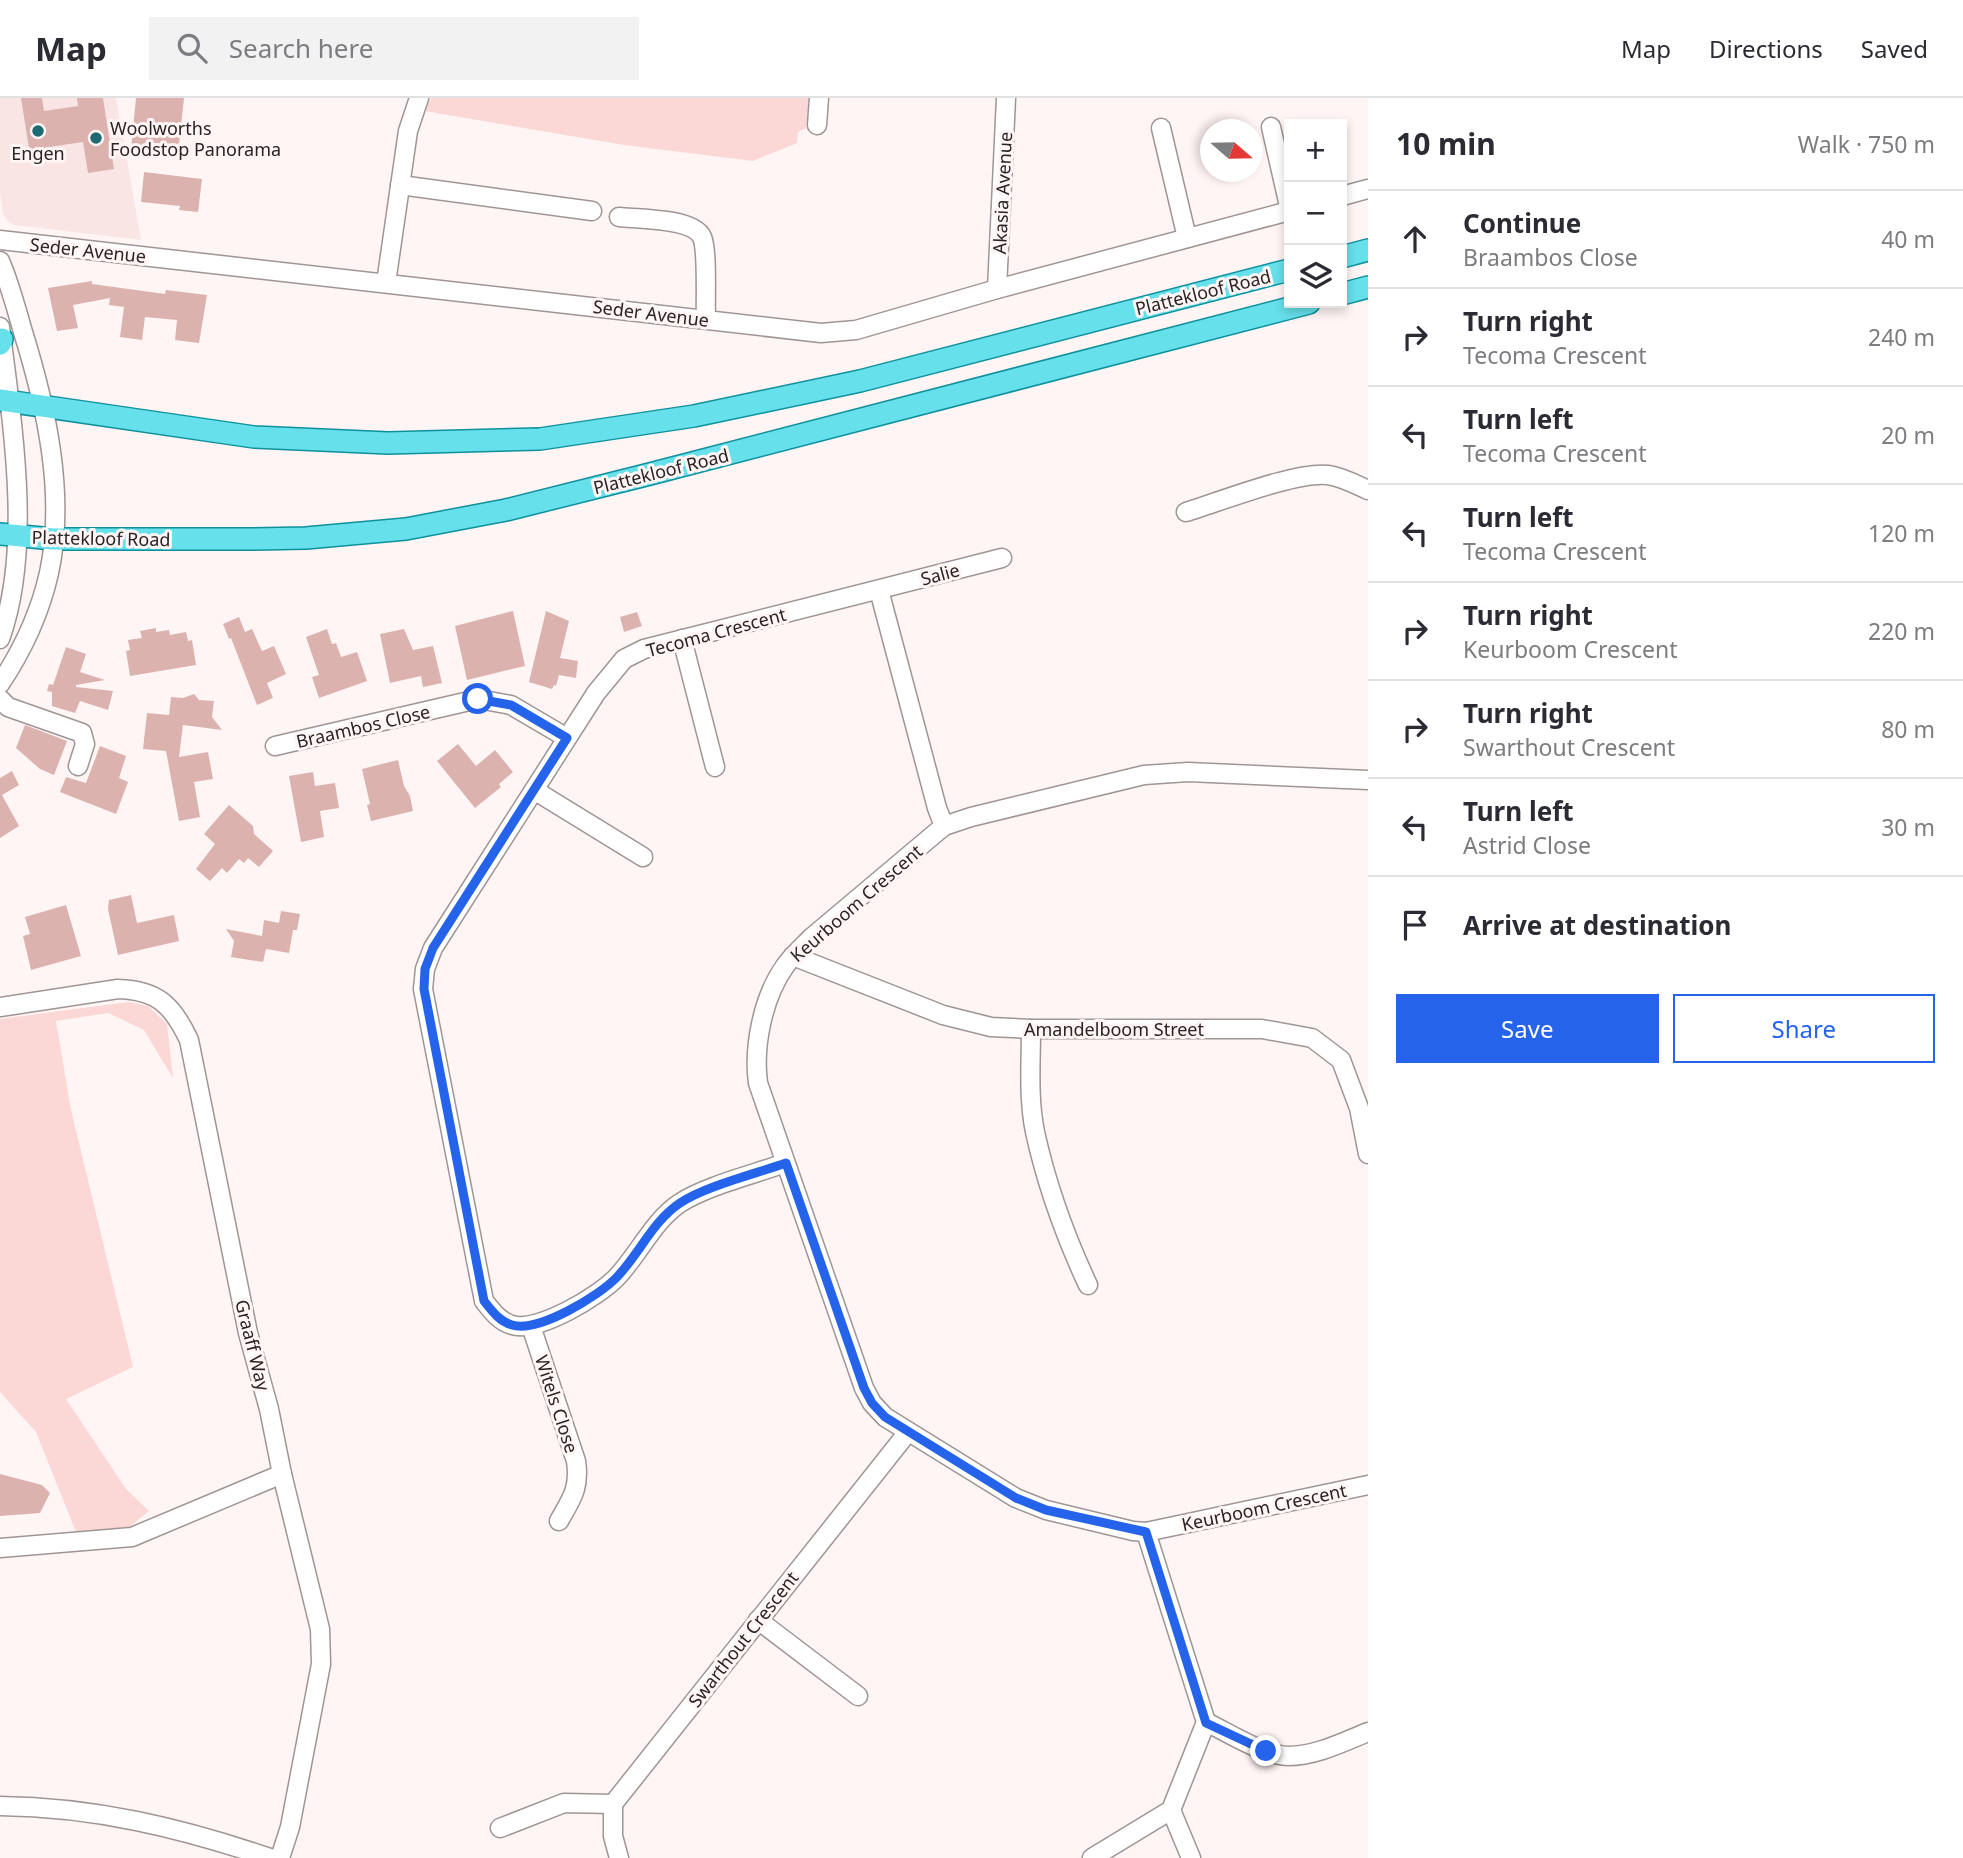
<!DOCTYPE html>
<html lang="en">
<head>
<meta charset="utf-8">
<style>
  :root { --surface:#fff; --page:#f2f2f3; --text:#2b2b33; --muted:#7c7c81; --line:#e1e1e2; --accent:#2563eb }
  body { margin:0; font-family:"Noto Sans",sans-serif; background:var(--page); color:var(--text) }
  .controls { position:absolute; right:21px; top:21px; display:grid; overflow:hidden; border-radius:0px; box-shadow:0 4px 10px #0003 }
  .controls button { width:63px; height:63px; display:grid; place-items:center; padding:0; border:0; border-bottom:2px solid var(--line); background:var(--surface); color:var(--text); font:35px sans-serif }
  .compass { position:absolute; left:1200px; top:21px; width:63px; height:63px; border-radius:50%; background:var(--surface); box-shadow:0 4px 10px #0003; rotate:110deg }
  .stop { position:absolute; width:21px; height:21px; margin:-16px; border:5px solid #2563eb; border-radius:50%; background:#fff }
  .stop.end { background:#2563eb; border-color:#fff; box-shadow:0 2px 7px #0008 }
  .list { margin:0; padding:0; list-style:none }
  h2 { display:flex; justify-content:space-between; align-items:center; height:91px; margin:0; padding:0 28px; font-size:30px }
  h2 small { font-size:23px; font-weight:400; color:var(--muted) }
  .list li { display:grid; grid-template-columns:46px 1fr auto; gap:21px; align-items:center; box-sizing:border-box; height:98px; padding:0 28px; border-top:2px solid var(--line) }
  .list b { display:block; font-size:26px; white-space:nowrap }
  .list p { margin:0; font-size:23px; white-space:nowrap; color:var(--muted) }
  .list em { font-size:23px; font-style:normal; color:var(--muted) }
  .actions { display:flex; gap:14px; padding:21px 28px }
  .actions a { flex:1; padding:16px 0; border:2px solid var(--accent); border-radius:0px; text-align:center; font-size:24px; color:var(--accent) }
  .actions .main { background:var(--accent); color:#fff }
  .icon { flex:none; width:38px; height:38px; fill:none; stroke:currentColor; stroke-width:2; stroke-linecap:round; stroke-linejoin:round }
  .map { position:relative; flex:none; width:1368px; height:1760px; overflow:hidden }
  header { display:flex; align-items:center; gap:42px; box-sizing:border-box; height:98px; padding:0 35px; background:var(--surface); border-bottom:2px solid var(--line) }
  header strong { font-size:33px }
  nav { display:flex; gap:38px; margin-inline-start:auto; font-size:24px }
  .search { width:490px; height:63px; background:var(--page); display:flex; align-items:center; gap:18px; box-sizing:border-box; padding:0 24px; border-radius:0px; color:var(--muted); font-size:26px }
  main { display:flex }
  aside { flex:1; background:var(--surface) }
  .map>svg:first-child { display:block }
</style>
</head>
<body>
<header>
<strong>Map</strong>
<div class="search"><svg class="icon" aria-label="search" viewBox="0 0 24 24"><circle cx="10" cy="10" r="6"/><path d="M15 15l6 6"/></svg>Search here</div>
<nav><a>Map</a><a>Directions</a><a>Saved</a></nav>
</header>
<main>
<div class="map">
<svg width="1368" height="1760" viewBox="0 0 1368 1760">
  <rect width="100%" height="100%" fill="#fff5f4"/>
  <polygon fill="#f9e5e4" points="0,0 116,0 141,142 15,127 8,123 3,116 0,94"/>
  <g fill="#fbd7d5">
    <polygon points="431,0 809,0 806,30 798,34 797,45 753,63 624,47 425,13"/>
    <polygon points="129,904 148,908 167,926 173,980 144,932 108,915 56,923 71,1012 133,1269 66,1301 126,1391 149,1413 129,1429 76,1434 36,1334 0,1294 0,921"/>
  </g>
  <g fill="#dcb2af">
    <polygon points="21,0 42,0 44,13 78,8 77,0 103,0 114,71 88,75 83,44 49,49 51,61 31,63"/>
    <polygon points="136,0 184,0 179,47 145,44 145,53 131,52"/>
    <polygon points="144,74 202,81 198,114 179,112 180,108 141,104"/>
    <polygon points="92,183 92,186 165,196 166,192 207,197 199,245 175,242 177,222 145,219 142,242 120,239 124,209 109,207 110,200 73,207 78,230 57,233 48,190"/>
    <polygon points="513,513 525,568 467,582 455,528"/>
    <polygon points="546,513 569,523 560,560 578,563 576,580 559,577 556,588 554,587 552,591 529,584"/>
    <polygon points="637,514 642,528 624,534 620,519"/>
    <polygon points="239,519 245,534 252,531 262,553 274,548 286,576 267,585 273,600 257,607 231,540 229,541 223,526"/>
    <polygon points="156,530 156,534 169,532 170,537 186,534 188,543 192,542 196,567 130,578 126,553 130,552 128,542 142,540 140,533"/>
    <polygon points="327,531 332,546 336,545 341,559 357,554 367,583 319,600 312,579 319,577 306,539"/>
    <polygon points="404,531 413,552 433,548 442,585 423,589 421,578 390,585 380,536"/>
    <polygon points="66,549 86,556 80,574 105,582 76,587 76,589 113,593 108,612 80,603 75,615 52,608 52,594 47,593 49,586 53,587"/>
    <polygon points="194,596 199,602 214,603 212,619 222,632 183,627 179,659 208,654 213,681 194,684 200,719 179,723 166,653 143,651 147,615 169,617 171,599 183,600"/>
    <polygon points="25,627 67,643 54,677 40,671 16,650"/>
    <polygon points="458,646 476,668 495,652 513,674 499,686 501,689 475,710 437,663"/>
    <polygon points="100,648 126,658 119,680 128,684 116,716 60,694 66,679 86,685"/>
    <polygon points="398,662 404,688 410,698 413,713 371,723 367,707 370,706 362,671"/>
    <polygon points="12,673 19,687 2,697 19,728 0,740 0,680"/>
    <polygon points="313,674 315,688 335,685 339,710 320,713 324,739 301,744 289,678"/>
    <polygon points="229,707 253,728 254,736 273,753 259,769 248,760 244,765 239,761 227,775 222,770 210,783 196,771 215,746 204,736"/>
    <polygon points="131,797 137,825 174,817 179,843 118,857 108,811 109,802"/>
    <polygon points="66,807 81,858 31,872 23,838 30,836 25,819"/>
    <polygon points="281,813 300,816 297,832 293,832 289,855 266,851 263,864 231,859 234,843 226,831 262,838 264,822 279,825"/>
    <polygon points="0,1376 42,1387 50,1395 40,1415 0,1418"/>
  </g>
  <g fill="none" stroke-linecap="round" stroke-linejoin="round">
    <g stroke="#9e9594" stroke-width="21">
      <g id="minor">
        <polyline points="817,27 819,0"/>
        <polyline points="1271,29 1289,108"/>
        <polyline points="1161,30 1187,140"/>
        <polyline points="400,87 592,113"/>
        <polyline points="1342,98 1368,91"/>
        <path d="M 619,119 C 639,121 693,120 702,139 C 708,153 705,204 706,221"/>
        <polyline points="0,142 821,235 856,232 997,191 1289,113"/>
        <path d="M 0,163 C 10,186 16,210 23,234 C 46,308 66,397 49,475 C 40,515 22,553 0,586"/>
        <polyline points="386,185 408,33 419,0"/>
        <polyline points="997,191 1006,0"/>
        <path d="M 0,229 C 12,324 33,450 0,541"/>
        <path d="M 1186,414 C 1219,404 1297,373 1328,377 C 1342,379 1355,386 1368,392"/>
        <polyline points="879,492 937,710 944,728"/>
        <polyline points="682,541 715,669"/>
        <polyline points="0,601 8,609 82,635 85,646 78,668"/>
        <polyline points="275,648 478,601 511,607 567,640"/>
        <path d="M 1368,682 L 1188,674 L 1144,677 L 971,719 L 944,728 L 811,840 C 802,849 792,858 785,868 C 763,899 753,948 758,985 L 864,1290 L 872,1305 L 885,1319 L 1016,1400 L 1046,1412 L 1133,1433 L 1146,1434 L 1368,1387"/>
        <polyline points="534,692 643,759"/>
        <polyline points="793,858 943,917 991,929 1031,931 1262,931 1312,940 1341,962 1359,1010 1368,1056"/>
        <path d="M 0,909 L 118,891 C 158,892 173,908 189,942 L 248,1235 L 269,1311 L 282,1376 L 320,1531 L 321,1566 L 290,1729 L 280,1760"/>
        <path d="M 1031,931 C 1031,965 1028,1000 1035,1034 C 1046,1084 1066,1140 1088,1187"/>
        <path d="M 785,1065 C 755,1076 706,1088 680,1105 C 653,1123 639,1156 617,1179 C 599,1198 538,1235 512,1227 C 499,1223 492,1213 484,1203 L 423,891 L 425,871 L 433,850 L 596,595 L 624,561 L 644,551 L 1002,460"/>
        <path d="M 531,1228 L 576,1363 C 580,1390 572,1400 559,1423"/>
        <polyline points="0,1450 132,1439 282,1376"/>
        <polyline points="758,1522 858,1598"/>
        <path d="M 1206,1624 C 1229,1635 1263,1657 1288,1658 C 1316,1658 1343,1644 1368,1634"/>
        <path d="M 0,1708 C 95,1709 181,1730 270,1760"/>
        <polyline points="1171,1712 1191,1760"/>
        <polyline points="500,1730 564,1705 613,1706"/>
        <polyline points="619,1760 613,1738 613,1706 908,1334"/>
        <polyline points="1092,1760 1171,1712 1206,1624 1146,1434"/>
      </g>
    </g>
    <g stroke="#0e919c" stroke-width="24">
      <g id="major">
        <polyline points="1342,159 1368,152"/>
        <polyline points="1342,196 1368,189"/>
        <polyline points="0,246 2,241"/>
        <polyline points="0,302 254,339 388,345 540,341 694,318 860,283 1289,172"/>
        <polyline points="0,436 53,441 249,441 306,440 406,431 506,412 646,377 1309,205"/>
      </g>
    </g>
    <use href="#minor" stroke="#fff" stroke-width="18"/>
    <use href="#major" stroke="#66e0eb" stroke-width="21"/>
  </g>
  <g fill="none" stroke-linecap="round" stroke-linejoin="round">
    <path stroke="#2563eb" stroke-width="9" d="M 478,601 L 511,607 L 567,640 L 433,850 L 425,871 L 424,891 L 484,1203 C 492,1213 499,1223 512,1227 C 538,1235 599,1198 617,1179 C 639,1156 653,1123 680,1105 C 706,1088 755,1076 786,1065 L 864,1290 L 872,1305 L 885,1319 L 1016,1400 L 1046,1412 L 1146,1434 L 1206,1625 L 1266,1653"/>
  </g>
  <g fill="#1e6a72" stroke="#fff5f4" stroke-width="2.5">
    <circle cx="38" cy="33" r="7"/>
    <circle cx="96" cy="40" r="7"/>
  </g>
  <g text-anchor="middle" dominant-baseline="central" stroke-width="6" stroke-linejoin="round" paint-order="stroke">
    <g font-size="18" fill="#282424" stroke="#fff5f4" text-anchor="start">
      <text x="110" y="30">Woolworths<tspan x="110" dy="21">Foodstop Panorama</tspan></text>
      <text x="38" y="55" text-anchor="middle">Engen</text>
    </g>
    <g font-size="18" fill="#282424" stroke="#fff5f4">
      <text transform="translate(1002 95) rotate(-87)">Akasia Avenue</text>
      <text transform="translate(88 152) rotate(6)">Seder Avenue</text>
      <text transform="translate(1203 194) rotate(-14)">Plattekloof Road</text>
      <text transform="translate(651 215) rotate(7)">Seder Avenue</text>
      <text transform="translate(661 373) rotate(-14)">Plattekloof Road</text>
      <text transform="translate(101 440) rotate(1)">Plattekloof Road</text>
      <text transform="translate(940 476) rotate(-15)">Salie</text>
      <text transform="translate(716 534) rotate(-15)">Tecoma Crescent</text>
      <text transform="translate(363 628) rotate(-13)">Braambos Close</text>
      <text transform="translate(856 805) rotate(-41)">Keurboom Crescent</text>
      <text x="1114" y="931">Amandelboom Street</text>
      <text transform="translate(253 1247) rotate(76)">Graaff Way</text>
      <text transform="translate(557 1306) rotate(72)">Witels Close</text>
      <text transform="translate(1264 1409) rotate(-12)">Keurboom Crescent</text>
      <text transform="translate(743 1541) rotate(-52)">Swarthout Crescent</text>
    </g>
  </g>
</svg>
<div class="controls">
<button>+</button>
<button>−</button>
<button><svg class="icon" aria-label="layers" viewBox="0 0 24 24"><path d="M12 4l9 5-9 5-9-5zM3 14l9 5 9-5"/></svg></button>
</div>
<svg class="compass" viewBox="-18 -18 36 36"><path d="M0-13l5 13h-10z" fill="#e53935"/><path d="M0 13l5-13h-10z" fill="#7c7c81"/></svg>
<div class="stop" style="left:478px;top:601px"></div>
<div class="stop end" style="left:1266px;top:1653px"></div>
</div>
<aside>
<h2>10 min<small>Walk · 750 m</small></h2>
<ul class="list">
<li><svg class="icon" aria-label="ahead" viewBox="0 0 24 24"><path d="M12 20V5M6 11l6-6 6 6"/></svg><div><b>Continue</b><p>Braambos Close</p></div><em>40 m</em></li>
<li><svg class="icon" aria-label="right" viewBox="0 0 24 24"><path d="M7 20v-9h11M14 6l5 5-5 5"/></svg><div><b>Turn right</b><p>Tecoma Crescent</p></div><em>240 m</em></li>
<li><svg class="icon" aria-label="left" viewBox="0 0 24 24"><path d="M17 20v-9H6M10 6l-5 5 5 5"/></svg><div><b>Turn left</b><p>Tecoma Crescent</p></div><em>20 m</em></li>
<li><svg class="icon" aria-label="left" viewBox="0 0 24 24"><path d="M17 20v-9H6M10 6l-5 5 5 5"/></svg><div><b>Turn left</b><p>Tecoma Crescent</p></div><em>120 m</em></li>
<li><svg class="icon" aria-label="right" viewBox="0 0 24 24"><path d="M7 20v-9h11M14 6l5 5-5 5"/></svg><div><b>Turn right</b><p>Keurboom Crescent</p></div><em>220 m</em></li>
<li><svg class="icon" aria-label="right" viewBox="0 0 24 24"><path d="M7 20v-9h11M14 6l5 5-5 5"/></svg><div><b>Turn right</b><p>Swarthout Crescent</p></div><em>80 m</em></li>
<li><svg class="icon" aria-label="left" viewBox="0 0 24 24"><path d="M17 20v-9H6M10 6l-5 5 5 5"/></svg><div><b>Turn left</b><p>Astrid Close</p></div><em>30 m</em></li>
<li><svg class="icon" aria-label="arrive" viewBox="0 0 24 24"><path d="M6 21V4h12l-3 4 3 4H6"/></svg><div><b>Arrive at destination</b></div></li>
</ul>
<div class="actions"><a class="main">Save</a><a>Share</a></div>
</aside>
</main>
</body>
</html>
